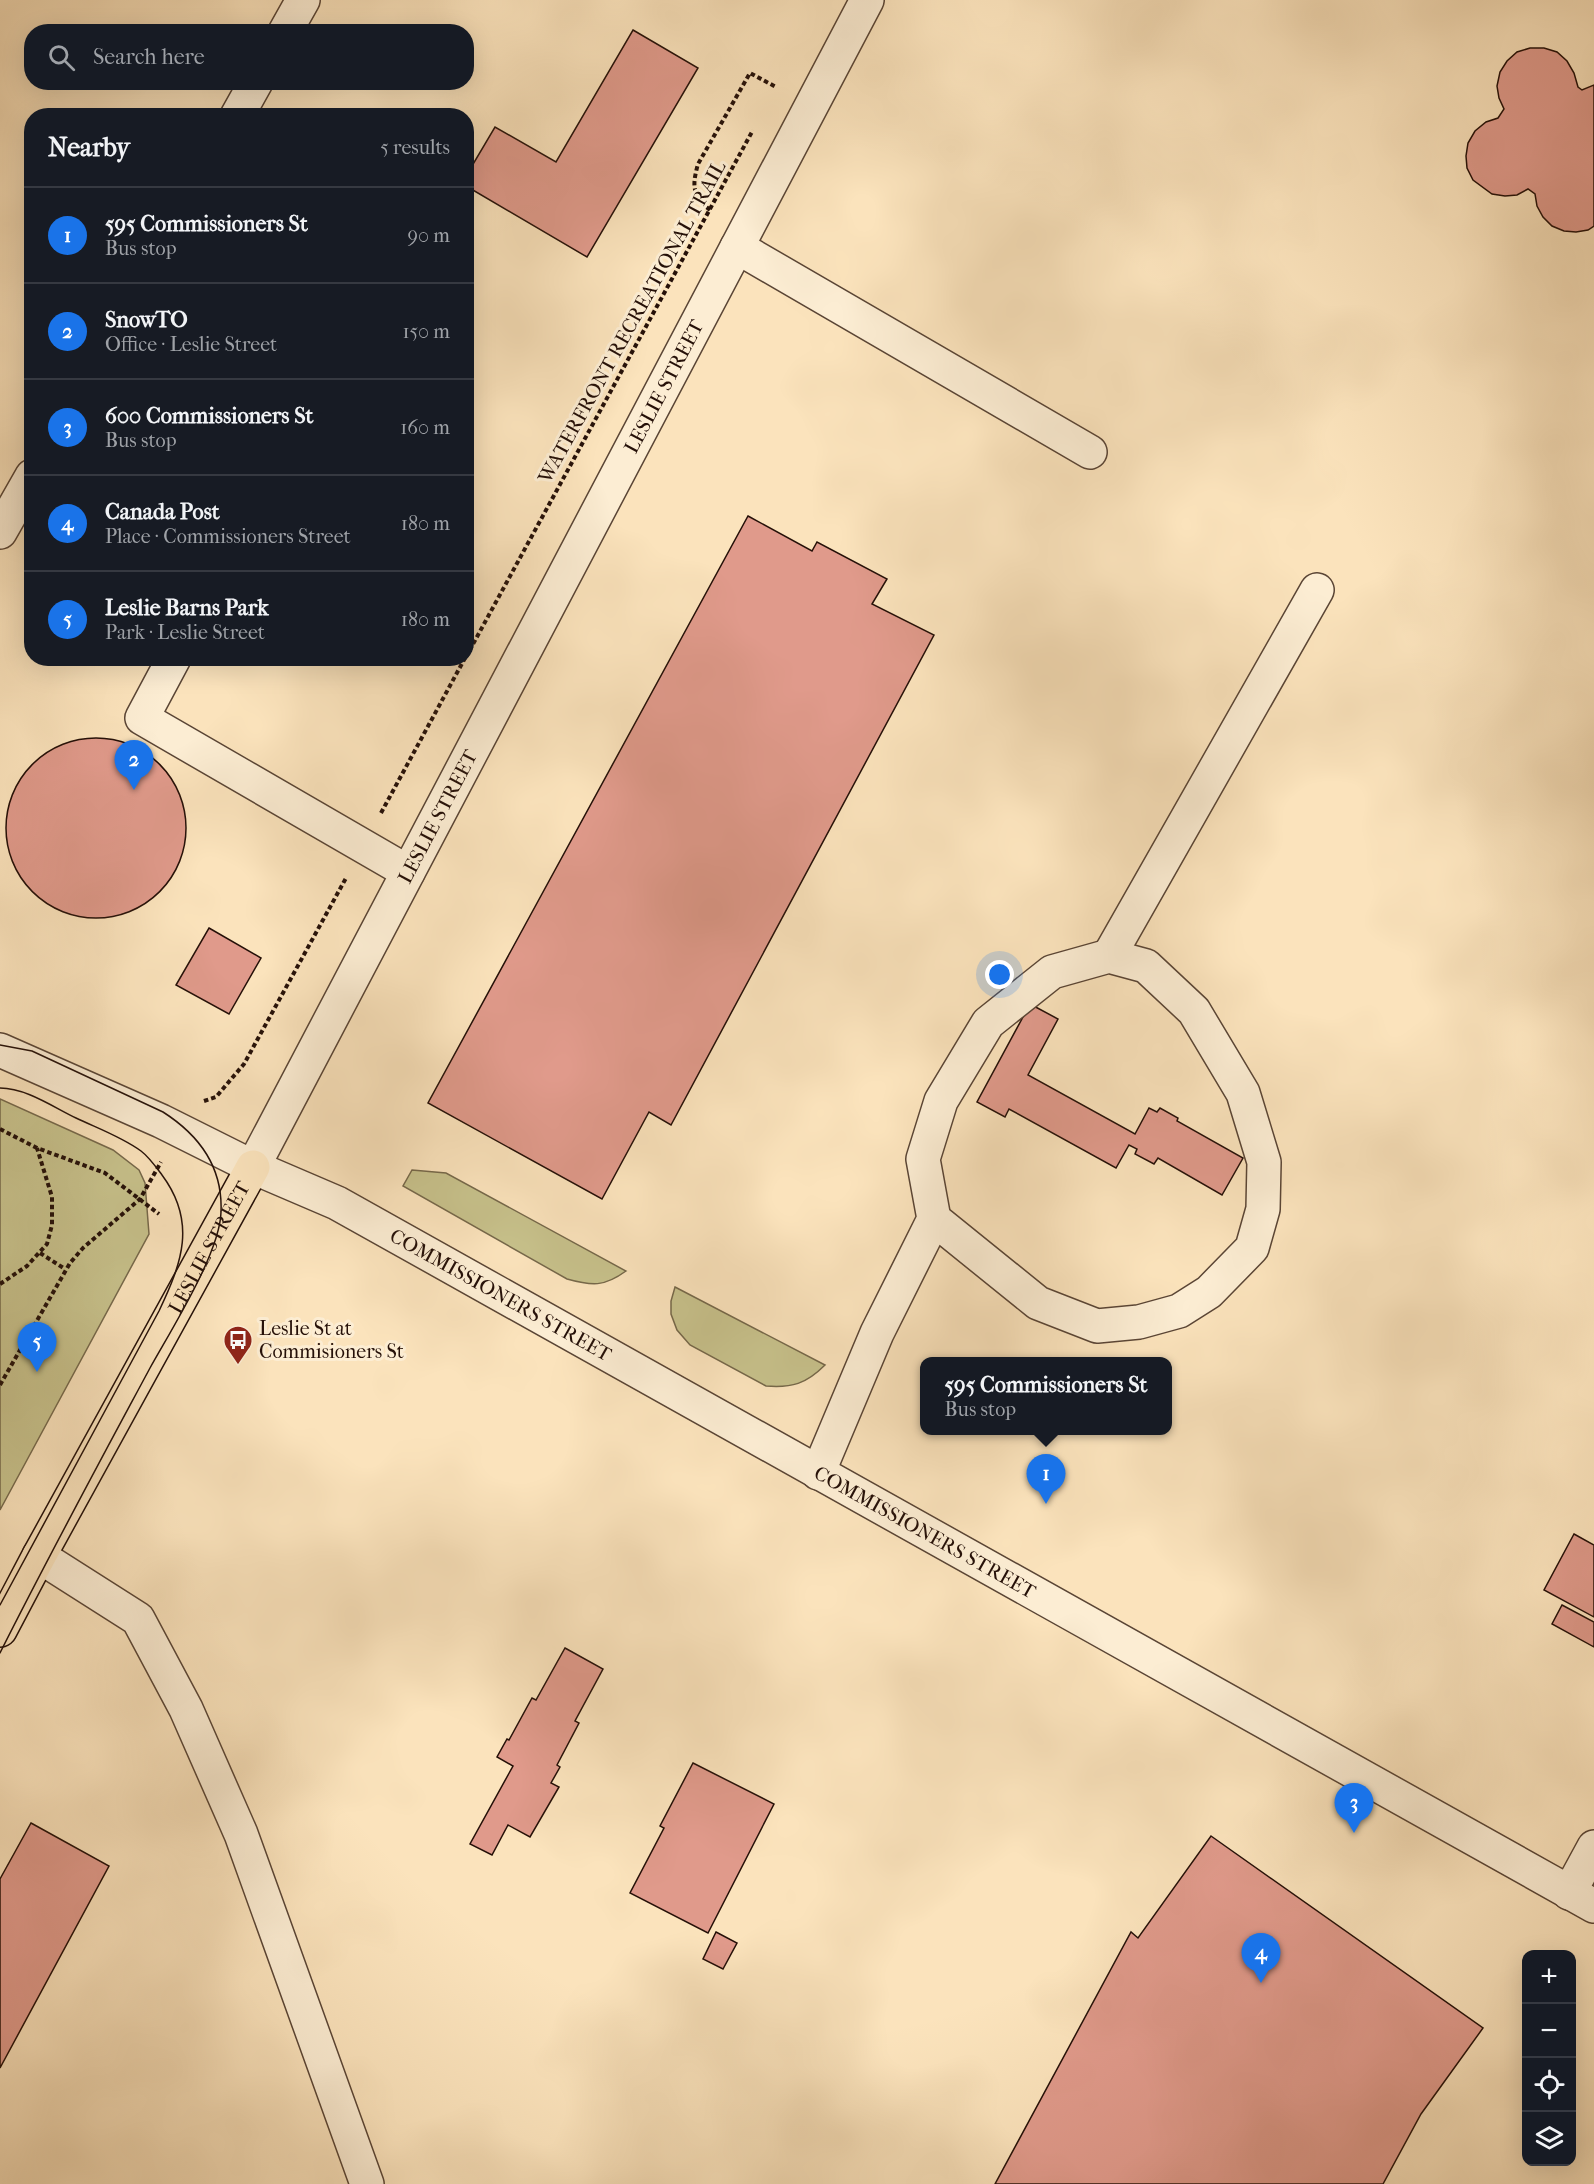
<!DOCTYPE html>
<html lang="en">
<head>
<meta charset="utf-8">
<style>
  :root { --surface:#171b24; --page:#242831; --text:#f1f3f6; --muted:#9ea1a6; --line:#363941; --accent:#1a73e8 }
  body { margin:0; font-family:"IM FELL French Canon",serif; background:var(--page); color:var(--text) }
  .controls { position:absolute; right:18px; bottom:18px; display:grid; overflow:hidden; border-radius:12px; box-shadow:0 6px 24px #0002 }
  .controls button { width:54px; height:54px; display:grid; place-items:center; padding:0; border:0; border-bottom:2px solid var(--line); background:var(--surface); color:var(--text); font:30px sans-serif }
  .you { position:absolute; left:1000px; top:975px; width:21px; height:21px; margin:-15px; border:4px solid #fff; border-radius:50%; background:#1a73e8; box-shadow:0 0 0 9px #1a73e833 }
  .badge { display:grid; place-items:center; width:39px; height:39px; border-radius:50%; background:var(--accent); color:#fff; font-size:20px; font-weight:700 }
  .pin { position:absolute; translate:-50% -50px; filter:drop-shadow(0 2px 3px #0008) }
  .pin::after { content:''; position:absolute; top:32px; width:21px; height:18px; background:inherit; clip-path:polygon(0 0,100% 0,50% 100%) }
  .popup { position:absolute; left:920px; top:1357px; width:252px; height:78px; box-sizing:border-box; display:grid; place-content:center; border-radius:12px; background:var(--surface); filter:drop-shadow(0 2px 4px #0005); font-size:20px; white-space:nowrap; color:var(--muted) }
  .popup b { font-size:22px; color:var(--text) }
  .popup::after { content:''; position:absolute; left:50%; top:100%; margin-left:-12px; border:12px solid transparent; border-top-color:var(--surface) }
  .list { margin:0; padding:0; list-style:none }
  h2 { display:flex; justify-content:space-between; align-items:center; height:78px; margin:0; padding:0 24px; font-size:26px }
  h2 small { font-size:20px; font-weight:400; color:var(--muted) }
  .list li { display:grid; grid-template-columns:39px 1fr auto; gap:18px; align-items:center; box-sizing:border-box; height:96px; padding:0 24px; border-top:2px solid var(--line) }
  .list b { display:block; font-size:22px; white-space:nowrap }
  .list p { margin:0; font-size:20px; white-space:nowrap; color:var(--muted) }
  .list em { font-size:20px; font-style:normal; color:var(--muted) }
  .icon { flex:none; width:33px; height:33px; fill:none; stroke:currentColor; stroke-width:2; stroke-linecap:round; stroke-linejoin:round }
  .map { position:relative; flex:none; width:1594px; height:2184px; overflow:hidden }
  .search { position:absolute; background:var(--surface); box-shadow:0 6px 24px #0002; left:24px; top:24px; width:450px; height:66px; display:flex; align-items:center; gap:15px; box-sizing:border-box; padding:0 21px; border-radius:24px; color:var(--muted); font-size:22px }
  .panel { position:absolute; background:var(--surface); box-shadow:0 6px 24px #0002; left:24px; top:108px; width:450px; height:558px; border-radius:24px }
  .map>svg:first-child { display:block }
</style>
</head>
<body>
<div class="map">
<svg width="1594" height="2184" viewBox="0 0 1594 2184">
  <rect width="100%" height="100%" fill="#fbe3bc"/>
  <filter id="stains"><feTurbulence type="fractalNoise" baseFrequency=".00333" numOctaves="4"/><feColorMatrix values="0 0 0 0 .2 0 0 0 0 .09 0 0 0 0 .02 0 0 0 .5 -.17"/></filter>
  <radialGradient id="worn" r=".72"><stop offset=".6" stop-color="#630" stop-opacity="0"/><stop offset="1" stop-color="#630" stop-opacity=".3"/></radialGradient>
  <g fill="#c7c18b" stroke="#76684a" stroke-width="1.5">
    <polygon points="0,1099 113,1150 139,1170 145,1183 149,1234 0,1510"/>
    <path d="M 412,1170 L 446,1173 L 626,1271 C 604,1287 592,1286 567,1279 L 403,1186 Z"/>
    <path d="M 675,1287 L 825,1365 C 806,1384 792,1388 766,1386 L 690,1345 L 677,1330 L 671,1314 L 671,1301 Z"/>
  </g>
  <g fill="#e09a8b" stroke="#251008" stroke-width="1.5">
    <polygon points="633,30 698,68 587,257 466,186 466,176 495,127 556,162"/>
    <polygon points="1530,48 1544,48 1557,52 1567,61 1574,73 1578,87 1582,90 1594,85 1594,226 1588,230 1576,232 1564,231 1552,226 1543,217 1537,206 1535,194 1528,189 1517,195 1505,196 1492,194 1473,180 1467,168 1466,156 1468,143 1475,131 1486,122 1498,118 1504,109 1499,98 1497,86 1500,72 1507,61 1517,52"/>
    <polygon points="748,516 812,551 817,542 887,579 872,604 934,635 671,1125 649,1112 602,1199 428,1103"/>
    <circle cx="96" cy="828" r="90"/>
    <polygon points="209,928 261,958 229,1014 176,985"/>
    <polygon points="1030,1004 1058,1019 1028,1075 1135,1134 1149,1108 1157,1112 1160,1108 1178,1118 1177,1121 1243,1158 1222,1195 1158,1158 1154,1164 1135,1154 1137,1149 1129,1145 1116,1168 1009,1109 1005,1117 977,1102"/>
    <polygon points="1574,1534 1594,1545 1594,1617 1544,1590"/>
    <polygon points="1562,1605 1594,1622 1594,1647 1552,1624"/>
    <polygon points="565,1648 603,1669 575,1721 579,1723 557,1765 560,1767 551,1783 559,1787 530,1837 508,1825 492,1855 470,1844 513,1766 497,1757 507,1739 509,1740 532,1698 536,1700"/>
    <polygon points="693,1763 774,1804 708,1933 630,1893 664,1828 660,1826"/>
    <polygon points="31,1823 109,1866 0,2068 0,1879"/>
    <polygon points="1211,1836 1483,2028 1421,2114 1383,2184 995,2184 1131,1932 1138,1938"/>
    <polygon points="716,1932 737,1943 723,1969 703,1959"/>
  </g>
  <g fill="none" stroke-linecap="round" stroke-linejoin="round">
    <g stroke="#5a4535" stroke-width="36">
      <g id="minor">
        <polyline points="285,32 303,0"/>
        <polyline points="237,116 256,82"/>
        <polyline points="737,247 1090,452"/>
        <polyline points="0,532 32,476"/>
        <polyline points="174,658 142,718 408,872"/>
        <polyline points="1109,956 1317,590"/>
        <path id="s1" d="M 0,1050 L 161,1121 L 253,1167 L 337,1203 L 1594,1906"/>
        <path id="s2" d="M 253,1167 L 867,0"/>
        <polyline points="818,1473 877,1333 934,1219 923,1159 941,1101 988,1023 1052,972 1109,956 1146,966 1194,1011 1243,1093 1264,1162 1263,1209 1252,1248 1209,1292 1179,1311 1139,1322 1097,1326 1038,1303 934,1219"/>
        <polyline points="39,1556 138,1619 186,1709 241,1834 367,2184"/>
        <polyline points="1569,1893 1594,1847"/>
      </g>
    </g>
    <g stroke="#251008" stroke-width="36">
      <g id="major">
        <path id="s3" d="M 0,1630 L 39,1556 L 253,1167"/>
      </g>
    </g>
    <g stroke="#251008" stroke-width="4" stroke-dasharray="4.5 3" stroke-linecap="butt">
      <path d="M 710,210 C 692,195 692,186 698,164 L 750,73 L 776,87"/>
      <polyline points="466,657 753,130"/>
      <polyline points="381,813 465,658"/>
      <polyline points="204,1101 216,1097 244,1064 346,878"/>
      <polyline points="0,1129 37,1148 105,1173 159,1214"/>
      <polyline points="40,1253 65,1269"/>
      <polyline points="0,1284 27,1266 47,1244 52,1225 52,1197 37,1148"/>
      <polyline points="0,1385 70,1263 83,1248 140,1199 161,1162"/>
    </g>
    <use href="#minor" stroke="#fcedd3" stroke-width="33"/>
    <use href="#major" stroke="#fbe3bc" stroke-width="33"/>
    <g stroke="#251008" stroke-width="1.5">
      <path d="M 0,1045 L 32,1051 L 163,1112 C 199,1135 223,1167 221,1212 C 220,1253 171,1330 150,1368 C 99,1463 48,1557 0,1653"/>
      <path d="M 0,1088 C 26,1088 53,1107 76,1118 C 97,1128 122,1137 141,1151 C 149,1157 156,1167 162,1175 C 197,1222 182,1263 159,1311 L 0,1605"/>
    </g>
  </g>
  <defs>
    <g id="bus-pin" transform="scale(1.5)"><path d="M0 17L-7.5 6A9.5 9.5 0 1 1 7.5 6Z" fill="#8f2418" stroke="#fcedd3"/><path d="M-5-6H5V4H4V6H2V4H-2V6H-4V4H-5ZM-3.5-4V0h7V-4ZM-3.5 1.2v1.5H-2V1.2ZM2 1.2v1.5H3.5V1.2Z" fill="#fff"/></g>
  </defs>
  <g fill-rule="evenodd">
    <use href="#bus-pin" x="238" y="1340"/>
  </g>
  <g text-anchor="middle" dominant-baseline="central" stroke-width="6" stroke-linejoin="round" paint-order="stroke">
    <g font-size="20" fill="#251008" stroke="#fcedd3">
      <text transform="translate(632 322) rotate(-61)">WATERFRONT RECREATIONAL TRAIL</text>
      <text stroke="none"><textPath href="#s2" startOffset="882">LESLIE STREET</textPath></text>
      <text stroke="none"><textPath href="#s2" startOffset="396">LESLIE STREET</textPath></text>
      <text stroke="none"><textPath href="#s3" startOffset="436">LESLIE STREET</textPath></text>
      <text stroke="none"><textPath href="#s1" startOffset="558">COMMISSIONERS STREET</textPath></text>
      <text stroke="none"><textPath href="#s1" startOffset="1044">COMMISSIONERS STREET</textPath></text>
    </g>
    <g font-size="20" fill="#251008" stroke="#fcedd3" text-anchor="start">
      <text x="259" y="1328">Leslie St at<tspan x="259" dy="23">Commisioners St</tspan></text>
    </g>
  </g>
  <rect width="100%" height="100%" filter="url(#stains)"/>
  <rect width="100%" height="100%" fill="url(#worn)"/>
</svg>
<div class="controls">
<button>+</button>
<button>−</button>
<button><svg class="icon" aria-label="locate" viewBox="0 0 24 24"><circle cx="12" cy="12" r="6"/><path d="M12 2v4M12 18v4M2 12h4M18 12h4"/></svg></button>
<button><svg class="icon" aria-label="layers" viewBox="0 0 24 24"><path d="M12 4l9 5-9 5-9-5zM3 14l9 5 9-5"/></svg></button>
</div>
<div class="you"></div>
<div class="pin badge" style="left:1046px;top:1504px">1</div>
<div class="popup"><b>595 Commissioners St</b>Bus stop</div>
<div class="pin badge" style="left:134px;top:790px">2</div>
<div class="pin badge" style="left:1354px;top:1833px">3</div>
<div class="pin badge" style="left:1261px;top:1983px">4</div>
<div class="pin badge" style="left:37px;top:1372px">5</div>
<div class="search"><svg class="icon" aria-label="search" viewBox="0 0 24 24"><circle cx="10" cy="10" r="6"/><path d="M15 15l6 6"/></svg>Search here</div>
<section class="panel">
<h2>Nearby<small>5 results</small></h2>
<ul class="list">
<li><span class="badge">1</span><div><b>595 Commissioners St</b><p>Bus stop</p></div><em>90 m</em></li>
<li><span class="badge">2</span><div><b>SnowTO</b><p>Office · Leslie Street</p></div><em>150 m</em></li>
<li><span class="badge">3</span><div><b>600 Commissioners St</b><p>Bus stop</p></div><em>160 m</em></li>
<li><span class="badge">4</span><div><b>Canada Post</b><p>Place · Commissioners Street</p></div><em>180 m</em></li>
<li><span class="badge">5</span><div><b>Leslie Barns Park</b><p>Park · Leslie Street</p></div><em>180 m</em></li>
</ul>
</section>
</div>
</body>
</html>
